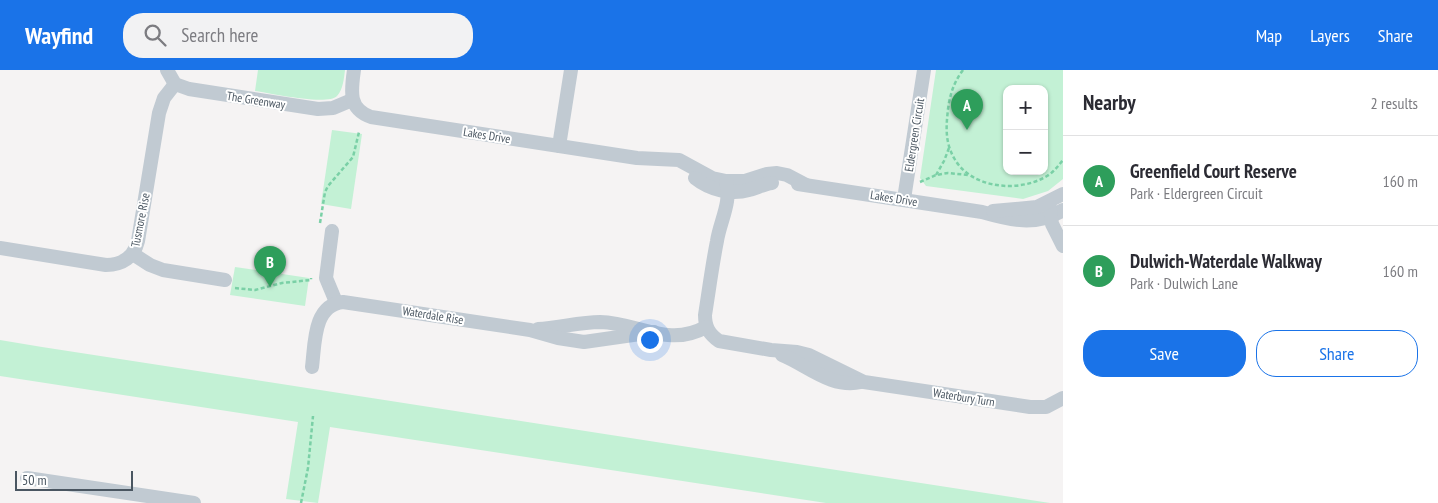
<!DOCTYPE html>
<html lang="en">
<head>
<meta charset="utf-8">
<style>
  :root { --surface:#fff; --page:#f2f2f3; --text:#2b2b33; --muted:#7c7c81; --line:#e1e1e2; --accent:#1a73e8 }
  body { margin:0; font-family:"PT Sans Narrow",sans-serif; background:var(--page); color:var(--text) }
  .controls { position:absolute; right:15px; top:15px; display:grid; overflow:hidden; border-radius:10px; box-shadow:0 1px 4px #0004 }
  .controls button { width:45px; height:45px; display:grid; place-items:center; padding:0; border:0; border-bottom:1px solid var(--line); background:var(--surface); color:var(--text); font:25px sans-serif }
  .scale { position:absolute; left:15px; bottom:12px; width:118px; box-sizing:border-box; padding-left:5px; border:2px solid #4a5661; border-top:0; font-size:14px; line-height:18px; white-space:nowrap; color:#4a5661; -webkit-text-stroke:4px #fff; paint-order:stroke }
  .you { position:absolute; left:649px; top:269px; width:18px; height:18px; margin:-12px; border:4px solid #fff; border-radius:50%; background:#1a73e8; box-shadow:0 0 0 8px #1a73e833 }
  .badge { display:grid; place-items:center; width:32px; height:32px; border-radius:50%; background:var(--accent); color:#fff; font-size:16px; font-weight:700 }
  .pin { position:absolute; translate:-50% -41px; filter:drop-shadow(0 1px 2px #0008) }
  .pin::after { content:''; position:absolute; top:26px; width:18px; height:15px; background:inherit; clip-path:polygon(0 0,100% 0,50% 100%) }
  .list { margin:0; padding:0; list-style:none }
  h2 { display:flex; justify-content:space-between; align-items:center; height:65px; margin:0; padding:0 20px; font-size:21px }
  h2 small { font-size:16px; font-weight:400; color:var(--muted) }
  .list li { display:grid; grid-template-columns:32px 1fr auto; gap:15px; align-items:center; box-sizing:border-box; height:90px; padding:0 20px; border-top:1px solid var(--line) }
  .list b { display:block; font-size:19px; white-space:nowrap }
  .list p { margin:0; font-size:16px; white-space:nowrap; color:var(--muted) }
  .list em { font-size:16px; font-style:normal; color:var(--muted) }
  .actions { display:flex; gap:10px; padding:15px 20px }
  .actions a { flex:1; padding:11px 0; border:1px solid var(--accent); border-radius:20px; text-align:center; font-size:18px; color:var(--accent) }
  .actions .main { background:var(--accent); color:#fff }
  .icon { flex:none; width:28px; height:28px; fill:none; stroke:currentColor; stroke-width:2; stroke-linecap:round; stroke-linejoin:round }
  .map { position:relative; flex:none; width:1063px; height:433px; overflow:hidden }
  header { display:flex; align-items:center; gap:30px; box-sizing:border-box; height:70px; padding:0 25px; background:var(--accent); color:#fff }
  header strong { font-size:24px }
  nav { display:flex; gap:28px; margin-inline-start:auto; font-size:18px }
  .search { width:350px; height:45px; background:var(--page); display:flex; align-items:center; gap:12px; box-sizing:border-box; padding:0 18px; border-radius:20px; color:var(--muted); font-size:19px }
  main { display:flex }
  aside { flex:1; background:var(--surface) }
  .map>svg:first-child { display:block }
</style>
</head>
<body>
<header>
<strong>Wayfind</strong>
<div class="search"><svg class="icon" aria-label="search" viewBox="0 0 24 24"><circle cx="10" cy="10" r="6"/><path d="M15 15l6 6"/></svg>Search here</div>
<nav><a>Map</a><a>Layers</a><a>Share</a></nav>
</header>
<main>
<div class="map">
<svg width="1063" height="433" viewBox="0 0 1063 433">
  <rect width="100%" height="100%" fill="#f5f3f3"/>
  <g fill="#c3f1d5" fill-rule="evenodd">
    <path d="M 258,0 L 345,0 C 344,8 343,20 337,26 C 327,36 270,23 255,21 Z"/>
    <path d="M 936,0 L 1063,0 L 1063,109 L 1048,121 L 1023,129 L 926,116 L 920,108 ZM 1007,19 L 1044,19 L 1044,101 L 1007,101 Z"/>
    <polygon points="332,60 362,64 351,139 321,134"/>
    <polygon points="235,197 309,208 305,236 230,225"/>
    <polygon points="0,270 42,277 1050,433 826,433 330,357 318,433 286,429 298,352 0,306"/>
  </g>
  <g fill="none" stroke-linecap="round" stroke-linejoin="round">
    <g stroke="#7ad0a6" stroke-width="2.5" stroke-dasharray="4 2.5" stroke-linecap="butt">
      <path d="M 963,0 C 954,12 950,24 948,39 C 946,57 945,72 954,88 C 971,119 1019,123 1047,106 C 1054,102 1058,96 1063,90"/>
      <polyline points="936,105 944,91 949,78"/>
      <polyline points="920,112 936,105 948,103 968,105"/>
      <polyline points="320,153 325,122 328,116 353,87 359,62"/>
      <polyline points="235,218 255,220 282,213 311,210 311,208"/>
      <polyline points="301,433 308,398 313,346"/>
    </g>
    <g stroke="#c1cad2" stroke-width="14">
      <polyline points="167,0 175,14 189,19 318,39 333,38 352,30"/>
      <path d="M 354,0 C 351,21 348,39 371,47 L 637,88 L 679,90 L 712,108 L 726,111 L 745,111 L 767,104 L 777,103 L 787,105 L 806,115"/>
      <polyline points="559,76 571,0"/>
      <path d="M 695,108 C 710,120 731,125 749,120 C 757,118 764,114 772,113"/>
      <path d="M 726,111 C 732,132 720,151 717,171 C 712,196 709,220 705,245 C 705,257 709,264 719,271 L 771,280 L 797,282 L 809,285 L 864,312 L 1030,337 L 1046,337 L 1063,328"/>
      <path d="M 798,114 L 982,142 C 1010,150 1036,157 1063,140"/>
      <polyline points="904,129 924,0"/>
      <polyline points="1050,138 1052,154 1063,176"/>
      <polyline points="993,141 1037,137 1063,124"/>
      <polyline points="332,161 326,208 336,232"/>
      <path d="M 0,178 L 106,195 C 123,195 134,187 138,171 L 159,43 L 164,28 L 175,14"/>
      <polyline points="133,184 150,195 163,200 225,210"/>
      <path d="M 538,259 C 558,258 580,252 600,252 C 639,253 668,278 706,257"/>
      <path d="M 782,285 C 807,295 831,319 861,312"/>
      <path d="M 312,297 C 315,274 313,235 343,232 L 530,260 L 558,268 L 584,272 L 654,262"/>
      <polyline points="27,408 194,433"/>
    </g>
  </g>
  <g text-anchor="middle" dominant-baseline="central" stroke-width="4" stroke-linejoin="round" paint-order="stroke">
    <g font-size="12" fill="#4a5661" stroke="#fff">
      <text transform="translate(256 30) rotate(9)">The Greenway</text>
      <text transform="translate(487 65) rotate(9)">Lakes Drive</text>
      <text transform="translate(914 65) rotate(-81)">Eldergreen Circuit</text>
      <text transform="translate(894 128) rotate(9)">Lakes Drive</text>
      <text transform="translate(140 150) rotate(-79)">Tusmore Rise</text>
      <text transform="translate(433 245) rotate(9)">Waterdale Rise</text>
      <text transform="translate(964 327) rotate(9)">Waterbury Turn</text>
    </g>
  </g>
</svg>
<div class="controls">
<button>+</button>
<button>−</button>
</div>
<div class="scale">50 m</div>
<div class="you"></div>
<div class="pin badge" style="left:967px;top:60px;background:#2e9e5b">A</div>
<div class="pin badge" style="left:270px;top:217px;background:#2e9e5b">B</div>
</div>
<aside>
<h2>Nearby<small>2 results</small></h2>
<ul class="list">
<li><span class="badge" style="background:#2e9e5b">A</span><div><b>Greenfield Court Reserve</b><p>Park · Eldergreen Circuit</p></div><em>160 m</em></li>
<li><span class="badge" style="background:#2e9e5b">B</span><div><b>Dulwich-Waterdale Walkway</b><p>Park · Dulwich Lane</p></div><em>160 m</em></li>
</ul>
<div class="actions"><a class="main">Save</a><a>Share</a></div>
</aside>
</main>
</body>
</html>
